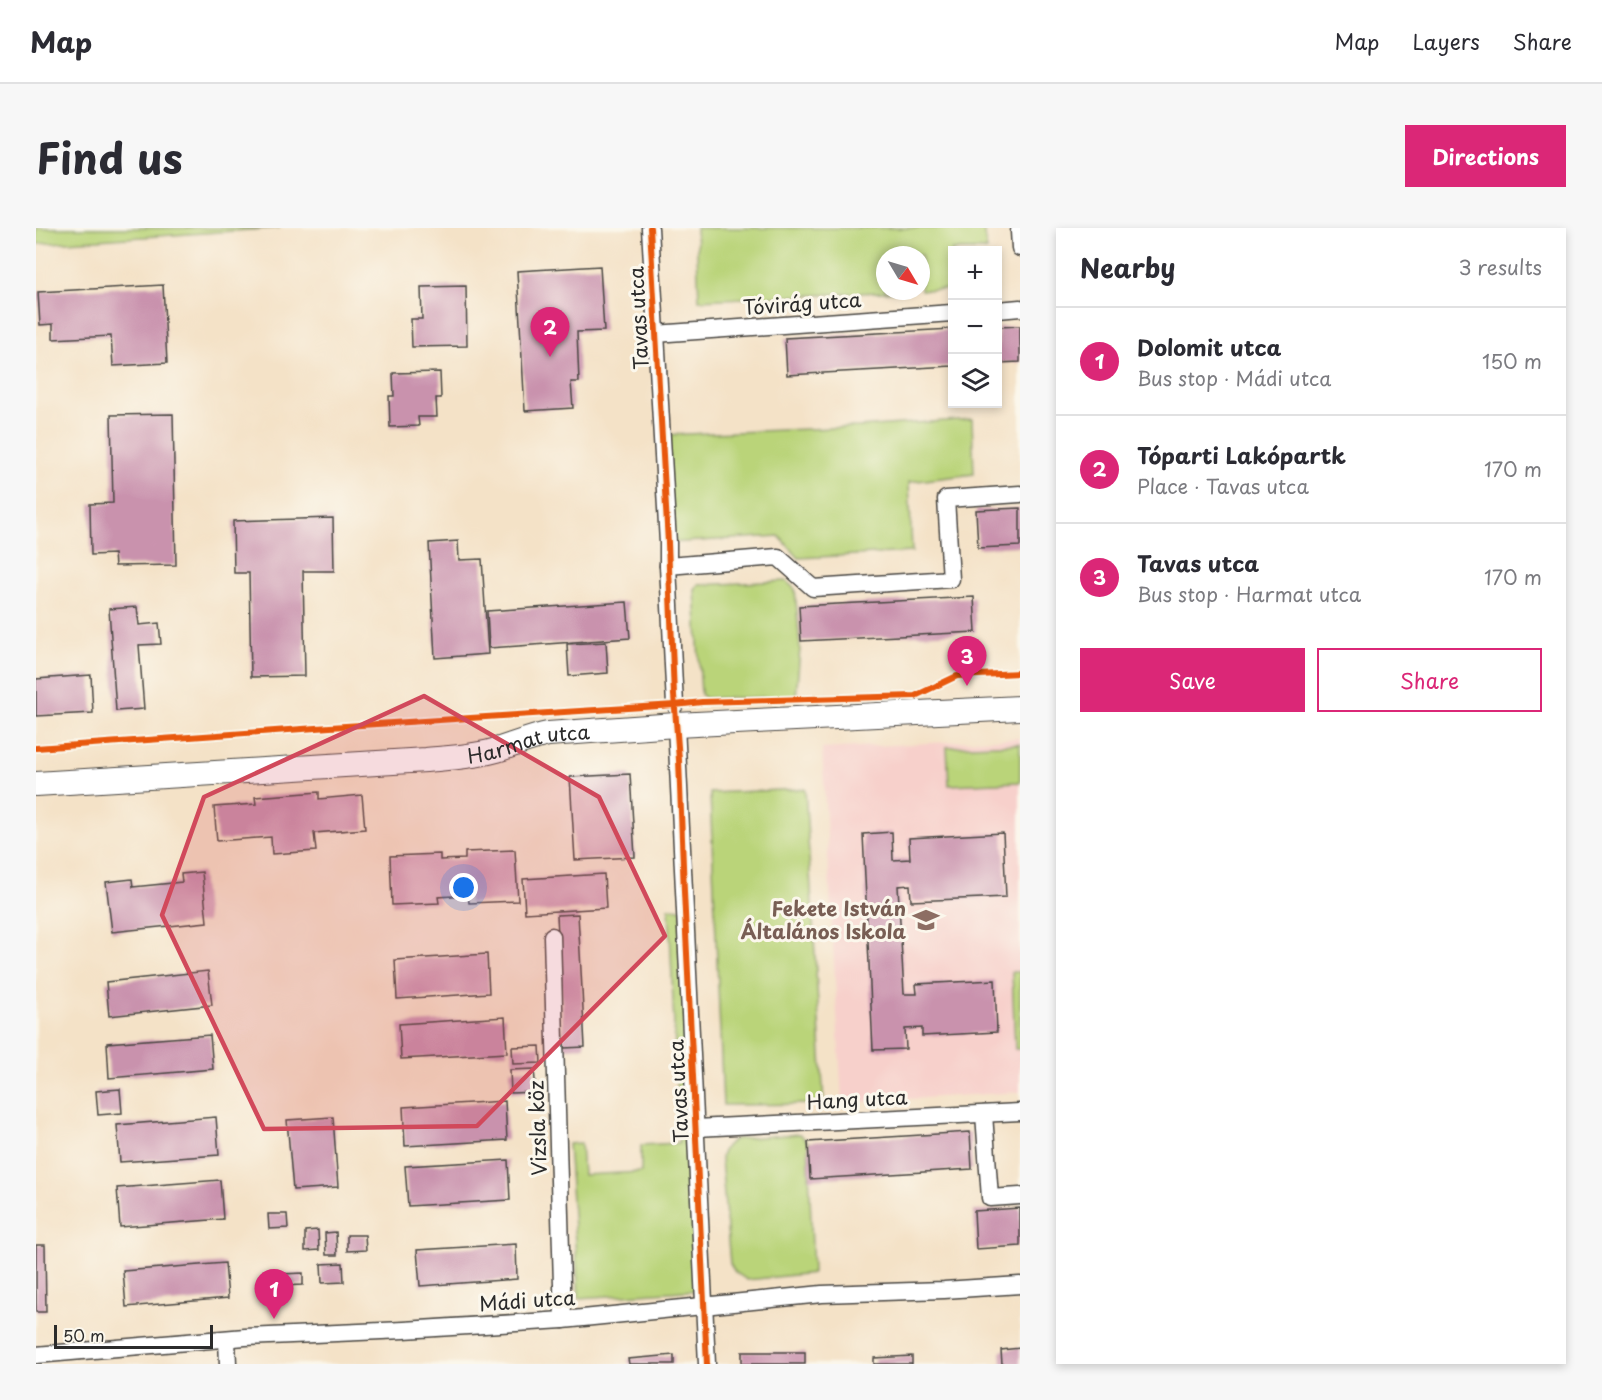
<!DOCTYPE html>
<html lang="en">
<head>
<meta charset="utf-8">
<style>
  :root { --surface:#fff; --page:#f7f7f7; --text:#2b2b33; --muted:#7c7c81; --line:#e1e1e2; --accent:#db2777 }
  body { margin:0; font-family:"Playpen Sans",sans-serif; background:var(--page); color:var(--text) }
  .controls { position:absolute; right:18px; top:18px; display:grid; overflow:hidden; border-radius:0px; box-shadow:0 3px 9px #0003 }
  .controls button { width:54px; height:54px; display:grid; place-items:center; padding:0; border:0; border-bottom:2px solid var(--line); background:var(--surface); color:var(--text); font:30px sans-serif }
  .compass { position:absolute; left:840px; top:18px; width:54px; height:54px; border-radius:50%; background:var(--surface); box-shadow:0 3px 9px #0003; rotate:128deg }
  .scale { position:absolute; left:18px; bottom:15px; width:159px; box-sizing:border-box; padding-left:6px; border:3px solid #2b2b2b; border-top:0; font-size:16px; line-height:21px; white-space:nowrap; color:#2b2b2b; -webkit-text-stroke:4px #fbf7ec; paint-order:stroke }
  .you { position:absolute; left:428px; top:660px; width:21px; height:21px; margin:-15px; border:4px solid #fff; border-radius:50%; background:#1a73e8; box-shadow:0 0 0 9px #1a73e833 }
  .badge { display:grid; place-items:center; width:39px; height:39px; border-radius:50%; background:var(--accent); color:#fff; font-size:20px; font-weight:700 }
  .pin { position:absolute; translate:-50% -50px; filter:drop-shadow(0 2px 3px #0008) }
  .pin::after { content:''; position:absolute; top:32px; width:21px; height:18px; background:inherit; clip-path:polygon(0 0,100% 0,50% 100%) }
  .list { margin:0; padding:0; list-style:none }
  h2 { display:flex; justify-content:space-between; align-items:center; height:78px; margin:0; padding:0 24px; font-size:26px }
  h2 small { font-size:20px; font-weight:400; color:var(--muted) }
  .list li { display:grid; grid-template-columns:39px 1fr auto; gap:18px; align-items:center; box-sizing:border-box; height:108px; padding:0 24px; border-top:2px solid var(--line) }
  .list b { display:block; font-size:22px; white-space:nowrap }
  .list p { margin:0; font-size:20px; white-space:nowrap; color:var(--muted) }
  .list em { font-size:20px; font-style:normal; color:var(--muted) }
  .actions { display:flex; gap:12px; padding:18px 24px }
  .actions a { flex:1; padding:14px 0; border:2px solid var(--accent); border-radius:0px; text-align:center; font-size:21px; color:var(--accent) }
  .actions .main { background:var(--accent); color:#fff }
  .icon { flex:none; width:33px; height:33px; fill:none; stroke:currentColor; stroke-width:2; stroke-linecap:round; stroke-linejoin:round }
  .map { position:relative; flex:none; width:984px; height:1136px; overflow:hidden; border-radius:0px }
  header { display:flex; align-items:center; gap:36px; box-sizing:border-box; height:84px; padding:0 30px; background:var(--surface); border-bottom:2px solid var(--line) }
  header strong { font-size:28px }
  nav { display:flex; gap:33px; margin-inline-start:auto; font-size:21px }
  .intro { display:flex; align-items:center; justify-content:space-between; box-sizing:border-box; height:144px; padding:0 36px }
  h1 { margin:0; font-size:42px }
  .button { padding:15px 27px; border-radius:0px; background:var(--accent); color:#fff; font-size:21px; font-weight:700 }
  main { display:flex; gap:36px; padding:0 36px }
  aside { flex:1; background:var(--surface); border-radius:0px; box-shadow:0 3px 9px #0003 }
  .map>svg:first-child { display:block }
</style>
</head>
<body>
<header>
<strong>Map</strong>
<nav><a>Map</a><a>Layers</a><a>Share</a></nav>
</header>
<div class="intro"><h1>Find us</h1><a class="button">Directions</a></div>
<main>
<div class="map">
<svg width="984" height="1136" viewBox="0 0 984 1136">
  <rect width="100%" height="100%" fill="#fbf7ec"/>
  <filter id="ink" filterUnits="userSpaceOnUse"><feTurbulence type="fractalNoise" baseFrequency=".0167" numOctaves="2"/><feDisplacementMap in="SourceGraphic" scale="12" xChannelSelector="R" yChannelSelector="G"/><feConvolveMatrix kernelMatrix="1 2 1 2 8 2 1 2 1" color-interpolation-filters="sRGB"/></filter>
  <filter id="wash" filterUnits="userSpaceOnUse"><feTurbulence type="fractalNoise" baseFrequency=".008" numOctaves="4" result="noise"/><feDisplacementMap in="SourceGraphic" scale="24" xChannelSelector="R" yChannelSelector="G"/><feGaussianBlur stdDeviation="1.35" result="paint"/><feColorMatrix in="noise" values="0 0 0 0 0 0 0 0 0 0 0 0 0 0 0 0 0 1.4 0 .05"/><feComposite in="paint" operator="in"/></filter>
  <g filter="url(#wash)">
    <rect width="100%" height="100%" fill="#f4e2c7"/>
    <polygon fill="#f7d0cb" points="984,510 984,864 806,875 786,521"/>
    <g fill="#bad479" stroke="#728052" stroke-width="1.5">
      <polygon points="0,0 244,0 0,16"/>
      <polygon points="660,0 947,0 951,22 916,22 916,61 885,62 885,27 849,27 849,63 867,63 663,72"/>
      <polygon points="936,191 938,246 873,254 876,324 763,330 743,308 632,315 625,207 823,199"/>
      <polygon points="750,353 759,361 764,420 760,469 668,470 665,466 659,362 662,357"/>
      <polygon points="984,516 984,554 913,557 911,519"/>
      <polygon points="769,561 788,876 687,877 674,565"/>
      <polygon points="633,680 645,681 663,1062 543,1070 532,916 545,915 547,947 605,944 605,917 643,915"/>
      <polygon points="976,744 984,744 984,821 979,821"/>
      <path d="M 764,906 L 772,914 L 777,1045 L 711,1052 L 699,1044 L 694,1036 L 685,931 C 686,921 691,916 699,911 Z"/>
    </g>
    <g id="blocks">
      <g fill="#c992ad">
        <polygon points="564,38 568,103 541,104 543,154 535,154 537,180 489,183 481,43"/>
        <polygon points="127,57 131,135 77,138 75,108 17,111 17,96 4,97 2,64"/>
        <polygon points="430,58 431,118 376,119 375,91 386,91 385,59"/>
        <polygon points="984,98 984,134 962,135 962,99"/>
        <polygon points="916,101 916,138 751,147 749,110"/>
        <polygon points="404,144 405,170 400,170 401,189 382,189 383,198 354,199 353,168 358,168 357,145"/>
        <polygon points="137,186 140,337 79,338 78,326 55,327 54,276 77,275 75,187"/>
        <polygon points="984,280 984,318 942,320 940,282"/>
        <polygon points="297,290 298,343 267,343 269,448 215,449 213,345 198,345 197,293"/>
        <polygon points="422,313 423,332 446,331 452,426 399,430 393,315"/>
        <polygon points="938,369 940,404 765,413 763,378"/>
        <polygon points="591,374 594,410 453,420 451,383"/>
        <polygon points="101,379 103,397 123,395 125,416 103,417 108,481 80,483 73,381"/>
        <polygon points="570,414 572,445 533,448 531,416"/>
        <polygon points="55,447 57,485 0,488 0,451"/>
        <polygon points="594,546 599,629 539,632 534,549"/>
        <polygon points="283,564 283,571 326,567 329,601 278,605 280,623 236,626 235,609 181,613 178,579 220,576 219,569"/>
        <polygon points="856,604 857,632 874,631 873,610 967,605 970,669 875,673 874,657 862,658 868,766 881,766 880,756 959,752 961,804 886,808 886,800 869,801 870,821 837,822 827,606"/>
        <polygon points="479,622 482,673 433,675 432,667 402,669 403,675 356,677 354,628 404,626 404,632 429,631 429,624"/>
        <polygon points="166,644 171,694 76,704 70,654 96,651 97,659 146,654 145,646"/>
        <polygon points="568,646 570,680 489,685 487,651"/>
        <polygon points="542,686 549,819 528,820 521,687"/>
        <polygon points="451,726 453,765 361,771 359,732"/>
        <polygon points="172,743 176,777 73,788 70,754"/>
        <polygon points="469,789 471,825 365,831 363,796"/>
        <polygon points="174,807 177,841 73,850 71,815"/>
        <polygon points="504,818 505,835 477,836 476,819"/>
        <polygon points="498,841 500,864 475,865 474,842"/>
        <polygon points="84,861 86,885 62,887 60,863"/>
        <polygon points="469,873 471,912 369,918 367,879"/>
        <polygon points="180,889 183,927 84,934 81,897"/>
        <polygon points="297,889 302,959 257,962 251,892"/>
        <polygon points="934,904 936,941 774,951 772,914"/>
        <polygon points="472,932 474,972 372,978 369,938"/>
        <polygon points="184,952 187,991 84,999 81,960"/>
        <polygon points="984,980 984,1018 940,1021 938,983"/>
        <polygon points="232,986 251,986 252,1000 233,1001"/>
        <polygon points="282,1002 283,1022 269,1023 269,1003"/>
        <polygon points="300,1004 301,1027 290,1027 289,1005"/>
        <polygon points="311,1007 329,1007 330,1022 311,1023"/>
        <polygon points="480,1016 481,1051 384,1058 381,1022"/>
        <polygon points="0,1017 9,1017 10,1084 0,1084"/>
        <polygon points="189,1035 192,1070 90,1079 87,1043"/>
        <polygon points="307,1035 308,1054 286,1055 285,1036"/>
        <polygon points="267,1045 267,1057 245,1058 245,1046"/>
        <polygon points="984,1120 984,1136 966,1136 965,1122"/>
        <rect x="706" y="1124" width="63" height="12"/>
        <polygon points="638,1127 638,1136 593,1136 592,1131"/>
        <polygon points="876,1128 876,1136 838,1136 838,1130"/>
      </g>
    </g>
  </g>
  <g filter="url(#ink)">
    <use href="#blocks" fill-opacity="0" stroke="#494642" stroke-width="1.5"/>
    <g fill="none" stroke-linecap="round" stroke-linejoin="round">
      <g stroke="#494642" stroke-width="19">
        <g id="street">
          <polyline points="614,0 632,315 632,338 639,477"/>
          <polyline points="984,3 983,3 984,20"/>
          <polyline points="962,82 984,80"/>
          <polyline points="619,106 916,85"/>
          <polyline points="632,338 742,329 777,360 915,351 910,271 984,266"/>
          <polyline points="640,497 671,1136"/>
          <polyline points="516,708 527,1092"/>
          <polyline points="948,886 954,970 984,968"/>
          <polyline points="660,900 984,884"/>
          <polyline points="191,1111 192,1136"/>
          <polyline points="0,1127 209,1109 368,1102 527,1092 786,1066 908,1062 984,1057"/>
        </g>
      </g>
      <g stroke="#494642" stroke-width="26">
        <g id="secondary">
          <path id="s1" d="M 0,556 L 390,532 C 412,530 435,529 457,523 C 475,518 493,510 512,506 L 640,497 L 984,480"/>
        </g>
      </g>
      <use href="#street" stroke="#fff" stroke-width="16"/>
      <use href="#secondary" stroke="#fff" stroke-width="24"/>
      <g stroke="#fbf7ec" stroke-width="10">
        <g id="cycleway">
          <polyline points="614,0 632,315 638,467 643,532 648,664 671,1136"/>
          <polyline points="0,520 294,499 639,477 666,474 879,468 921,448 984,445"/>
        </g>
      </g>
      <use href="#cycleway" stroke="#e8590c" stroke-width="6"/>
    </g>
  </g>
  <path fill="#d1495b" fill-opacity="0.2" stroke="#d1495b" stroke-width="4.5" stroke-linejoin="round" d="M 388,468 L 563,569 L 629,708 L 441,898 L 228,901 L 126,687 L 168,569 Z"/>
  <defs>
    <g id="school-bare" transform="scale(2.07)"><path d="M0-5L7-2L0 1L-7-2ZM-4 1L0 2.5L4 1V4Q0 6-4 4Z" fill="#8d6e63" stroke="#fbf7ec" stroke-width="2.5" paint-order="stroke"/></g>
  </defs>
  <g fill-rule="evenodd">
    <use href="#school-bare" x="890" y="692"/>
  </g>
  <g text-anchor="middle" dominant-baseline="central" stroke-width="6" stroke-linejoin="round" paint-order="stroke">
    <g font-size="20" fill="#2b2b2b" stroke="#fbf7ec">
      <text transform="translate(766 75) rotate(-4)">Tóvirág utca</text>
      <text transform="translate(602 90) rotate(-93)">Tavas utca</text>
      <text stroke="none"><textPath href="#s1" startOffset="495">Harmat utca</textPath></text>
      <text transform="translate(642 863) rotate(-93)">Tavas utca</text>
      <text transform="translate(821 871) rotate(-3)">Hang utca</text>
      <text transform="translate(501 900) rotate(-92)">Vizsla köz</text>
      <text transform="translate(491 1072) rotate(-4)">Mádi utca</text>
    </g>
    <g font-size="20" font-weight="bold" fill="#785e54" stroke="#fbf7ec" text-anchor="end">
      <text x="870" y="680">Fekete István<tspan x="870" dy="23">Általános Iskola</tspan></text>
    </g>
  </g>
</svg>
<div class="controls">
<button>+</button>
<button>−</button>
<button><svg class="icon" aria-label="layers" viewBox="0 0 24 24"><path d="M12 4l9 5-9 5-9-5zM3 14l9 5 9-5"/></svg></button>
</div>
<svg class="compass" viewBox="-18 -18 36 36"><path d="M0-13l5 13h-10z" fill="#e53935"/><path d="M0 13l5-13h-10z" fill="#7c7c81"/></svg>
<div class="scale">50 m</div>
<div class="you"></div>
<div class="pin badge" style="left:238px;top:1091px">1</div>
<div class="pin badge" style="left:514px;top:129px">2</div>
<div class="pin badge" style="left:931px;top:458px">3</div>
</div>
<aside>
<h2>Nearby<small>3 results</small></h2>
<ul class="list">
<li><span class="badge">1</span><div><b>Dolomit utca</b><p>Bus stop · Mádi utca</p></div><em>150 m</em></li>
<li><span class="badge">2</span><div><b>Tóparti Lakópartk</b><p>Place · Tavas utca</p></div><em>170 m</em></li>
<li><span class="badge">3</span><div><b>Tavas utca</b><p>Bus stop · Harmat utca</p></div><em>170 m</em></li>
</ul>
<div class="actions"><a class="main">Save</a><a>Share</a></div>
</aside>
</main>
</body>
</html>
